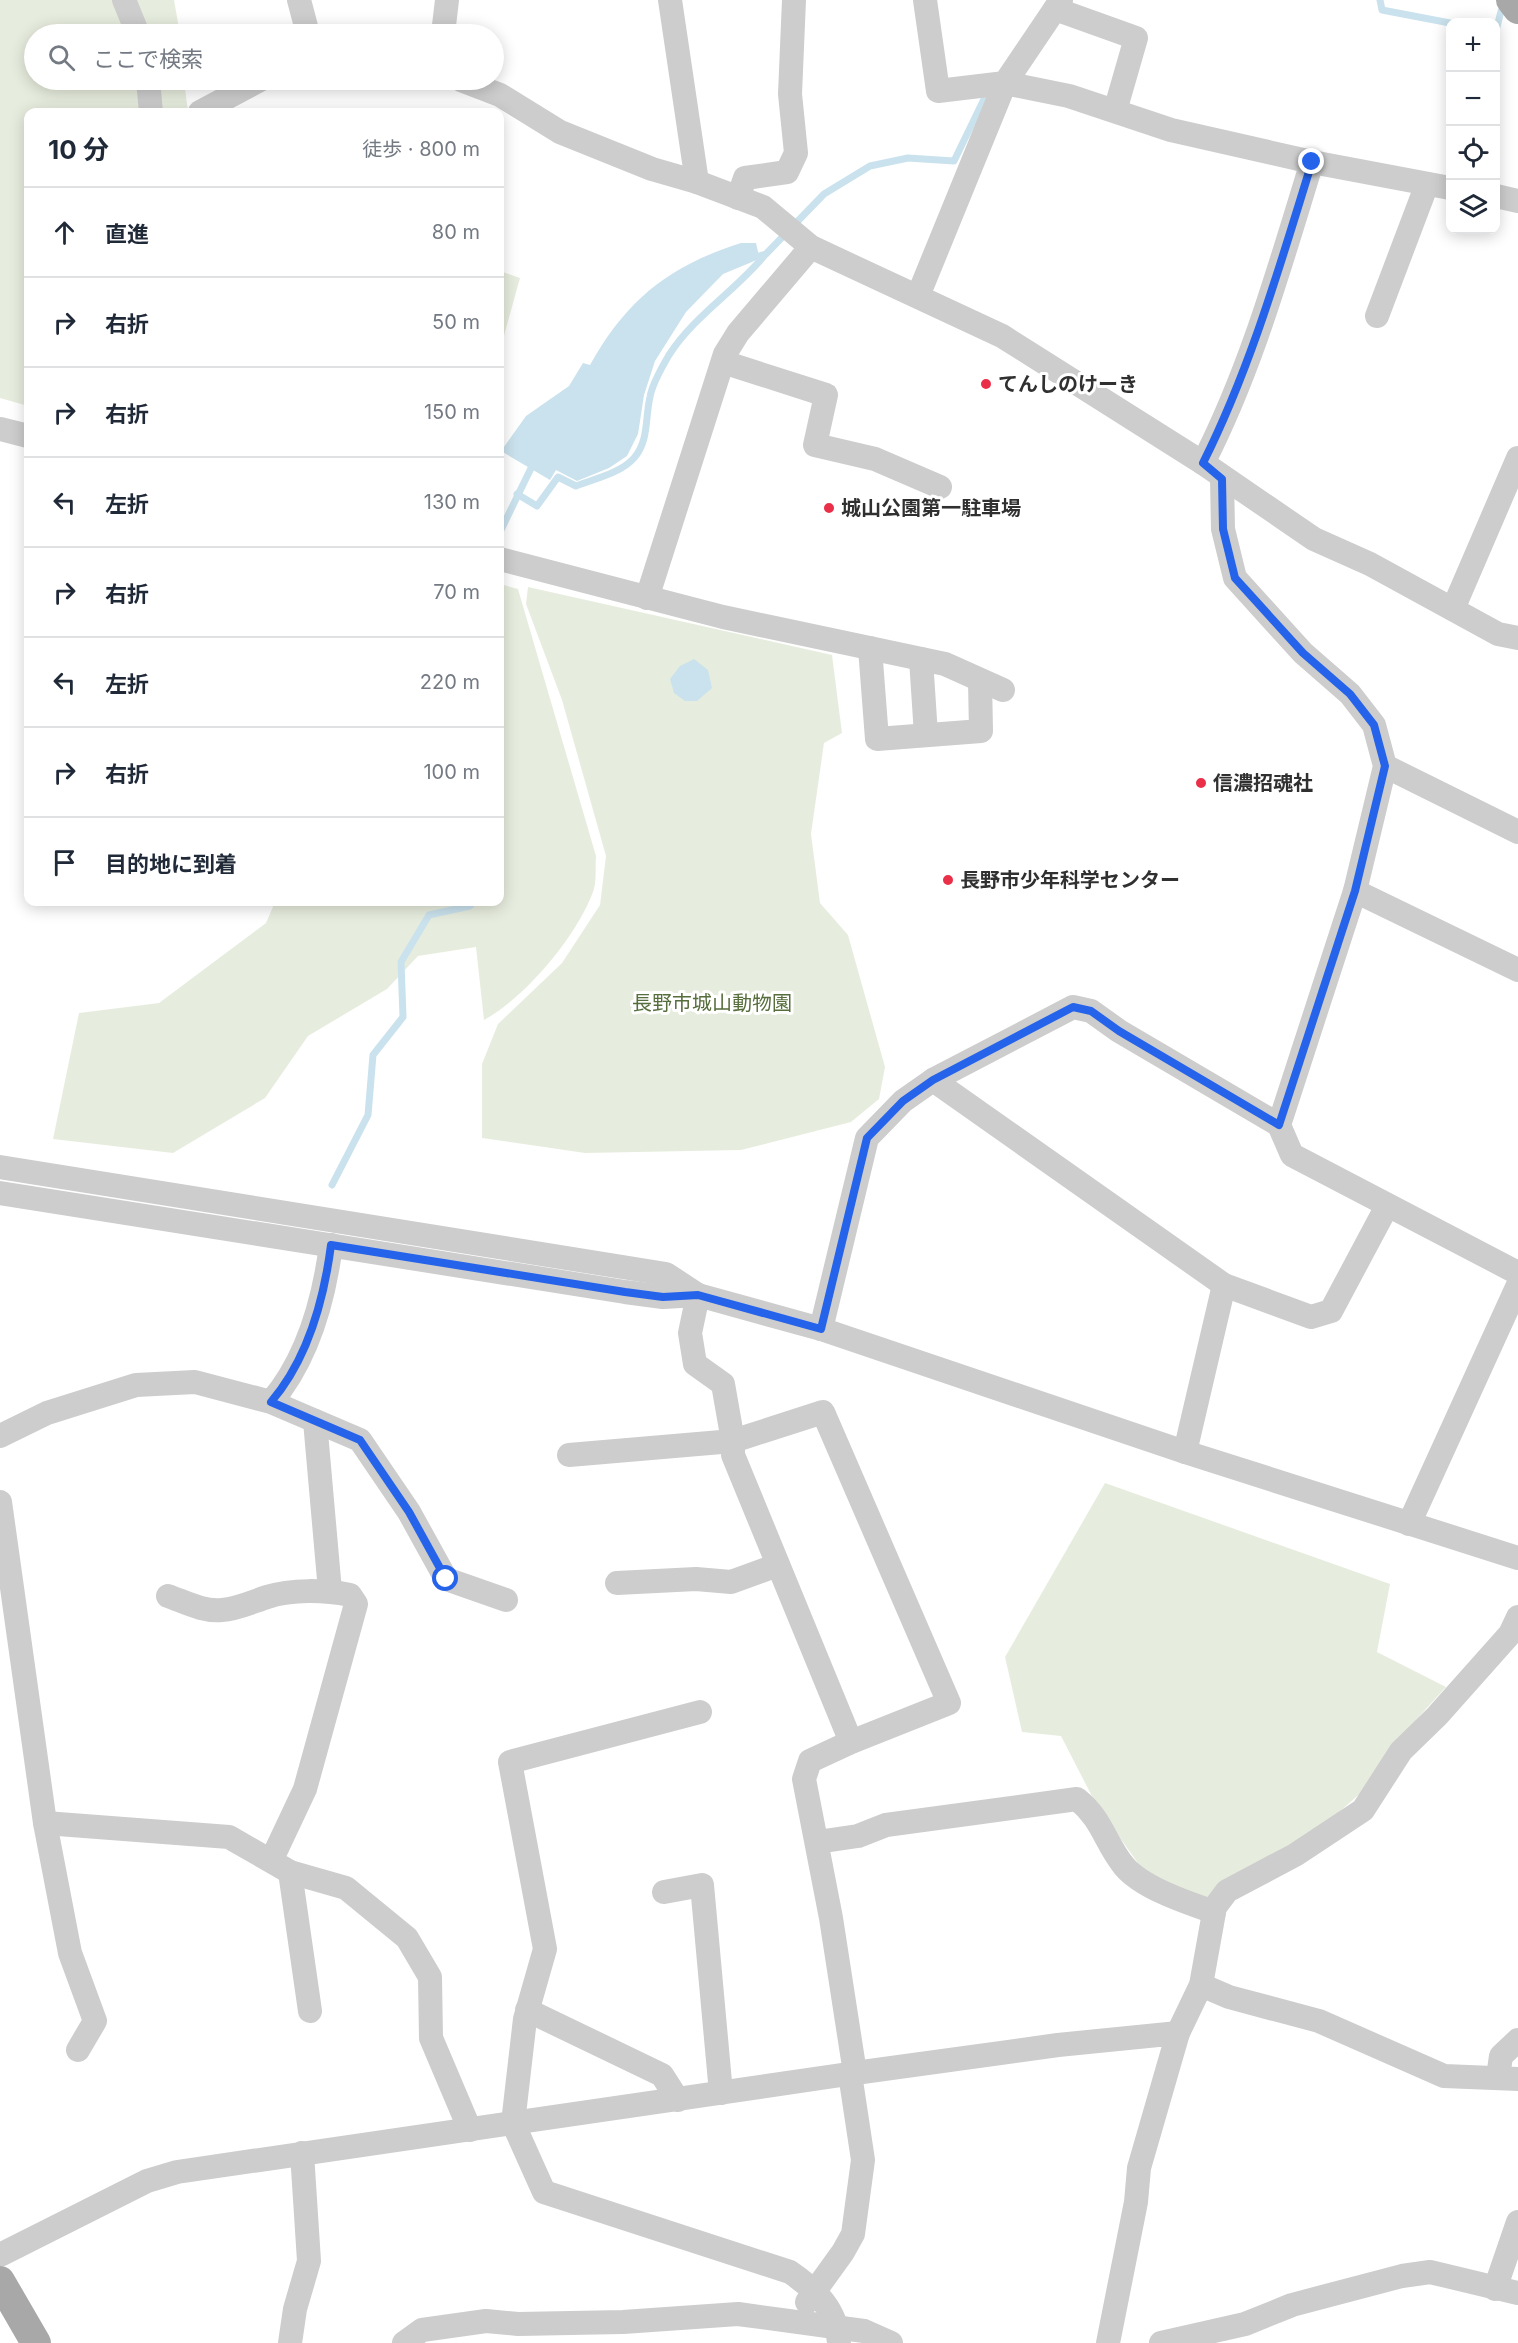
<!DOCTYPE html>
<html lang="ja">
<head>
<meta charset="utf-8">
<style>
  :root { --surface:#fff; --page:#f6f6f7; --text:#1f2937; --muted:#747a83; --line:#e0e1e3 }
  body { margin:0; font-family:Inter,"Noto Sans JP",sans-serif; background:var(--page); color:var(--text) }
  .controls { position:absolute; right:18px; top:18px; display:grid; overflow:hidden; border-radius:12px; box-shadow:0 3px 15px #0003 }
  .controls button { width:54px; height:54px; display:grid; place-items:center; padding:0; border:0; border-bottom:2px solid var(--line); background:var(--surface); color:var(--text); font:30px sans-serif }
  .stop { position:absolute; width:18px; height:18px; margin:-14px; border:4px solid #2563eb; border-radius:50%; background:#fff }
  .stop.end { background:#2563eb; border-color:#fff; box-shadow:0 2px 6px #0008 }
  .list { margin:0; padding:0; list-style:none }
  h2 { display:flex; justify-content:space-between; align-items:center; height:78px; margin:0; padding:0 24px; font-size:26px }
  h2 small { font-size:20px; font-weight:400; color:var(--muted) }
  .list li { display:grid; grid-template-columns:39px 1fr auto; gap:18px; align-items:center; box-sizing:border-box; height:90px; padding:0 24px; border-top:2px solid var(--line) }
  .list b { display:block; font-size:22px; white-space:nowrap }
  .list em { font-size:20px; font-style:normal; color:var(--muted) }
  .icon { flex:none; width:33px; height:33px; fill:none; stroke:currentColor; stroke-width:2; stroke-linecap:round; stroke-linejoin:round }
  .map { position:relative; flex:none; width:1518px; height:2343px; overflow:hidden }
  .search { position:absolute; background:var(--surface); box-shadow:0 3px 15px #0003; left:24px; top:24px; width:480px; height:66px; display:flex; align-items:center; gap:15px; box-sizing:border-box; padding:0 21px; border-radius:33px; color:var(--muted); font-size:22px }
  .panel { position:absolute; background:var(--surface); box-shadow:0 3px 15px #0003; left:24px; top:108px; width:480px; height:798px; border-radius:12px }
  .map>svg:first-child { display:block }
</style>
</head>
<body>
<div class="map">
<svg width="1518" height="2343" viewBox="0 0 1518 2343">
  <rect width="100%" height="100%" fill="#fff"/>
  <g fill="#e7edde">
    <polygon points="0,0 174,0 180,34 34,34 34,80 184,80 188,112 28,112 28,406 0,398"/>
    <polygon points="500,271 520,278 500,350"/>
    <path d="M 500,584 L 518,589 L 596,856 C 595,867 597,882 593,892 C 576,937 526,997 484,1020 L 476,947 L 418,956 L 387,989 L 308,1036 L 265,1098 L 173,1153 L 53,1139 L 79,1013 L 159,1003 L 266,923 L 275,902 L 500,902 Z"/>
    <polygon points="528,587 832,655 842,733 824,743 811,834 820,903 848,935 885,1067 879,1099 851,1122 741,1150 585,1153 482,1138 482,1064 498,1024 562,963 600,905 606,856 562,700 526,604"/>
    <polygon points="1105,1483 1390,1584 1377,1652 1446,1687 1395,1743 1363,1791 1315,1833 1205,1900 1143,1870 1097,1806 1061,1736 1022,1732 1005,1657"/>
  </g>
  <g fill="#cae2ed">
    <path d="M 741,243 L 756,243 L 759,256 L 752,262 L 723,274 L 686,312 L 655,361 L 644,395 L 638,434 L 627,456 L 609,468 L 577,481 L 556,470 L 550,480 L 501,451 L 526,416 L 569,386 L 583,363 L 590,365 C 627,299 669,266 741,243 Z"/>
    <polygon points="694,659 708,670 712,688 697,701 685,701 674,693 670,679 680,666"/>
  </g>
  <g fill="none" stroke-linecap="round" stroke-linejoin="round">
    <g stroke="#cae2ed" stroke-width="7">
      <polyline points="1380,0 1382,10 1450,23"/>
      <polyline points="1496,31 1501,11"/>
      <polyline points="752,258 766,254 824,194 870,166 908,158 954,161 986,95"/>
      <path d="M 517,494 L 537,506 L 558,477 L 576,486 C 594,479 621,473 634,458 C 649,441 645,418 650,397 C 652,384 662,367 669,355 C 694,316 735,291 764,256"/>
      <polyline points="500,532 534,462"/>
      <polyline points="332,1185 368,1115 373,1055 403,1017 401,962 429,915 470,906 473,902"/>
    </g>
    <g stroke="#cdcdcd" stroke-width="24">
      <polyline points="124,0 138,34"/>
      <polyline points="299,0 308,34"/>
      <polyline points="670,0 697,182"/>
      <polyline points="925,0 938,91 1005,83 1061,0"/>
      <polyline points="1055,9 1136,38 1115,111"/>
      <polyline points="443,34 447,0"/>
      <polyline points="148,80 151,112"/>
      <polyline points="461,80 500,95 560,132 652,169 697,182 763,207 811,247 1002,336 1203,463 1314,539 1370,564 1498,634 1518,638"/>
      <polyline points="200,112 260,80"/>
      <polyline points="1312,162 1450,188"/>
      <polyline points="1496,196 1518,201"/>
      <polyline points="738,198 745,178 787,172 796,153 790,94 794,0"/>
      <path d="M 918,296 L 1005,83 L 1069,96 L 1171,130 L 1312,162 C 1280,265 1252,367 1203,463"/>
      <polyline points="1377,316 1427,184"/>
      <polyline points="723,362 826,395 815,445 875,459 940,487"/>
      <polyline points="0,429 28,436"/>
      <polyline points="1222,479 1223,529 1235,578 1303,653 1350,694 1374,725 1385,766 1355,891 1279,1125 1292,1155 1518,1273"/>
      <polyline points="500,559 723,617 945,664 1003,690"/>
      <polyline points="647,598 725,354 738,333 811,247"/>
      <polyline points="1453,609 1518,458"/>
      <polyline points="870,648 877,739 981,731 980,681"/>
      <polyline points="921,659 926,735"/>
      <polyline points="1385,766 1518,832"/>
      <polyline points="1355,891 1518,970"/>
      <polyline points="933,1080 1224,1285"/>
      <polyline points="0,1167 666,1274 698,1295 821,1329 1185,1452 1518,1558"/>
      <polyline points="0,1193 625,1292 663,1297 698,1295"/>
      <polyline points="698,1295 690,1333 695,1364 723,1384 733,1441 733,1455 851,1742"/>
      <polyline points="821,1329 867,1138 903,1101 933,1080 1073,1007 1091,1011 1119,1031 1279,1125"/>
      <path d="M 271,1402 C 307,1360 324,1299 331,1245"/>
      <polyline points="315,1421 330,1591"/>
      <polyline points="0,1436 47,1413 136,1385 195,1382 271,1402 360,1440 409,1512 446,1579 506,1600"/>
      <polyline points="1185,1452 1224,1285 1311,1317 1331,1311 1387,1206"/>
      <polyline points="0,1502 45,1823 70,1953 95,2021 78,2050"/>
      <polyline points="1409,1524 1518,1285"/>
      <polyline points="617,1583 696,1579 731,1582 778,1565"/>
      <path d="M 168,1596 C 185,1602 203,1612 222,1610 C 237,1609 252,1602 267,1597 C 292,1589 325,1590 350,1595 L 356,1604 L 305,1789 L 272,1859"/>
      <path d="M 700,1712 L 510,1762 L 545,1949 L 525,2019 L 513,2123 L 544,2192 L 790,2272 C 816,2290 837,2310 839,2343"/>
      <polyline points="45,1823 229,1837 290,1872 346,1888 407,1938 430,1977 431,2038 470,2130"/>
      <path d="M 817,1842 L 858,1836 L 886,1825 L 1077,1799 C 1103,1820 1105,1843 1124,1866 C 1142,1888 1188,1903 1214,1912"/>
      <polyline points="290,1872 310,2011"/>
      <polyline points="664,1892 702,1885 721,2093"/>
      <polyline points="1201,1985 1229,1997 1319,2021 1444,2076 1518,2079"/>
      <polyline points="527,2010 662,2075 678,2100"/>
      <polyline points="1178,2033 1201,1985 1215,1907 1227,1891 1295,1855 1363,1810 1401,1751 1437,1716 1510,1634 1518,1617"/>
      <polyline points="855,2073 1058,2045 1178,2033 1139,2168 1136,2202 1108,2343"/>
      <polyline points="1498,2077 1501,2056 1518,2040"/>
      <polyline points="0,2255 147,2181 177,2172 855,2073 831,1918 804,1779 810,1761 851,1742 949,1703 823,1412 733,1441 569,1455"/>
      <polyline points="1495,2289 1518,2222"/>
      <polyline points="807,2302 843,2252 853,2234 863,2160 850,2074"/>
      <polyline points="290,2343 295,2309 309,2261 302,2153"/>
      <polyline points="404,2343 422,2330 486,2321 518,2324 623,2322 738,2314 864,2331 891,2343"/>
      <polyline points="1161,2343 1245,2324 1292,2305 1402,2276 1430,2272 1518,2293"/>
    </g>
    <g stroke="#a8a8a8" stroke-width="30">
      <polyline points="1511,0 1518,9"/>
      <polyline points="0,2281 36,2343"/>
    </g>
  </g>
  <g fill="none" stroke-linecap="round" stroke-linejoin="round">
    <path stroke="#2563eb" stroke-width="8" d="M 446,1579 L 409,1512 L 360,1440 L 271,1402 C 307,1360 324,1299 331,1245 L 625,1292 L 663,1297 L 698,1295 L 821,1329 L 867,1138 L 903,1101 L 933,1080 L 1073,1007 L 1091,1011 L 1119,1031 L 1279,1125 L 1355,891 L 1385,766 L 1374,725 L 1350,694 L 1303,653 L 1235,578 L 1223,529 L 1222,479 L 1203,463 C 1251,367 1280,265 1312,162"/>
  </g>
  <g fill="#ea3049" stroke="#fff" stroke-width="2">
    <circle cx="986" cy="384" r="6"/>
    <circle cx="829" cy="508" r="6"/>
    <circle cx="1201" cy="783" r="6"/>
    <circle cx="948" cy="880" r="6"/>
  </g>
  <g text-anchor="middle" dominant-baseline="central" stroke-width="6" stroke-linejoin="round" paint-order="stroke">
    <g font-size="20" font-weight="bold" fill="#303030" stroke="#fff" text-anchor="start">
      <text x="998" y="384">てんしのけーき</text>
      <text x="841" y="508">城山公園第一駐車場</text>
      <text x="1213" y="783">信濃招魂社</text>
      <text x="960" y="880">長野市少年科学センター</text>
    </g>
    <g font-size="20" fill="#566d3c" stroke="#fff">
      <text x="712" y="1003">長野市城山動物園</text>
    </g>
  </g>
</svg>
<div class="controls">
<button>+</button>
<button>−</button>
<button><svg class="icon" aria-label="locate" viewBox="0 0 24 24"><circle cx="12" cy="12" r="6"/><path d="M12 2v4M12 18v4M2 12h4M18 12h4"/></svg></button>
<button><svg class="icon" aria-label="layers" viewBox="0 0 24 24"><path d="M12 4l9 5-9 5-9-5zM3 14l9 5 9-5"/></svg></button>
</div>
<div class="stop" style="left:446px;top:1579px"></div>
<div class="stop end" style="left:1312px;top:162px"></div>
<div class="search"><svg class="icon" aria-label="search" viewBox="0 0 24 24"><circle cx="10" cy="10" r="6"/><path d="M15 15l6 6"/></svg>ここで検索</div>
<section class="panel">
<h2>10 分<small>徒歩 · 800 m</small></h2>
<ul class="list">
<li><svg class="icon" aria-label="ahead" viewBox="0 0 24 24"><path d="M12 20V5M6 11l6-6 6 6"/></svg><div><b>直進</b></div><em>80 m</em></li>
<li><svg class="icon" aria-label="right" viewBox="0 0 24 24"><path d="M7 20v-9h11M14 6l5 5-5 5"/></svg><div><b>右折</b></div><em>50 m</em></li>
<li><svg class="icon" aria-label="right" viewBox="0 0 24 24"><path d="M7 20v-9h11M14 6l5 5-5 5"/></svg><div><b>右折</b></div><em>150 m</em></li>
<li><svg class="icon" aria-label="left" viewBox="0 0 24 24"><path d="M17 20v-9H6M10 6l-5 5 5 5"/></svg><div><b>左折</b></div><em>130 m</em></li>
<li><svg class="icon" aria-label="right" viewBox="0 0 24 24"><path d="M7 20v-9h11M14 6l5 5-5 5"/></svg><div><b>右折</b></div><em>70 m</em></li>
<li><svg class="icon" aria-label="left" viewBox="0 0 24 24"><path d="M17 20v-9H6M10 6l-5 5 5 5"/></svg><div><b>左折</b></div><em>220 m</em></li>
<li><svg class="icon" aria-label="right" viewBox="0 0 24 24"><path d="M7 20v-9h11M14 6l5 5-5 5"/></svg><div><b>右折</b></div><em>100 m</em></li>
<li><svg class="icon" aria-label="arrive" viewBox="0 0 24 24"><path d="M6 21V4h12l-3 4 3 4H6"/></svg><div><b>目的地に到着</b></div></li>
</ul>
</section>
</div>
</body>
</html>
